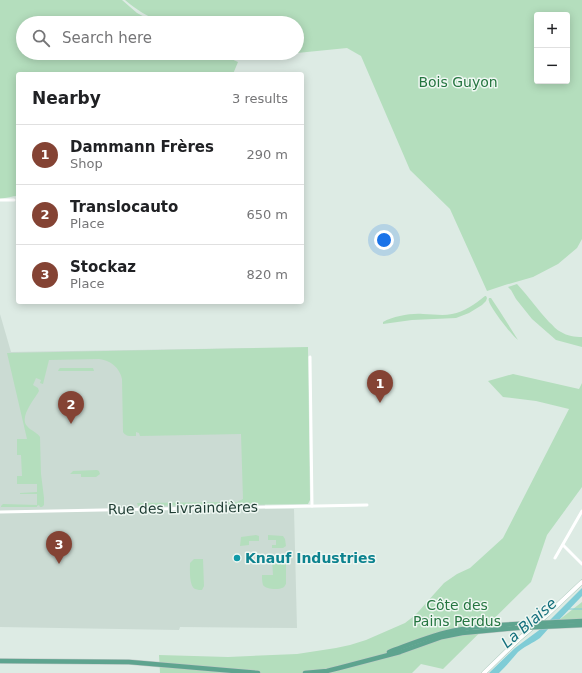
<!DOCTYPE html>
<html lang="en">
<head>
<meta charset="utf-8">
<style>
  :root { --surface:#fff; --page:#f6f6f6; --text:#202124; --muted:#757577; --line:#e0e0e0; --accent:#844334 }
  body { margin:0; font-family:"DejaVu Sans",sans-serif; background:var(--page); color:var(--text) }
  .controls { position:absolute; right:12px; top:12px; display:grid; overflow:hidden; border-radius:4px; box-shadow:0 2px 10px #0003 }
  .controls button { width:36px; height:36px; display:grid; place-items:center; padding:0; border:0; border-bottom:1px solid var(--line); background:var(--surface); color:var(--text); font:20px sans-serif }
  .you { position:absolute; left:384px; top:240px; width:14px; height:14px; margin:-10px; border:3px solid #fff; border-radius:50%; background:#1a73e8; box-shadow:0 0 0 6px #1a73e833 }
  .badge { display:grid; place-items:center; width:26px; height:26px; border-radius:50%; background:var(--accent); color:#fff; font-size:13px; font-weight:700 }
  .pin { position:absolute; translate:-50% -33px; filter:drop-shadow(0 1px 2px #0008) }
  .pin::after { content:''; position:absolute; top:21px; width:14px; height:12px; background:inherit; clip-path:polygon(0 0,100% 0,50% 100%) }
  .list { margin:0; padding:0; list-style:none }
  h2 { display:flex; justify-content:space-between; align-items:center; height:52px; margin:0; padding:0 16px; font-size:17px }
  h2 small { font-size:13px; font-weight:400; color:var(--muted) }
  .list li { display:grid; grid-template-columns:26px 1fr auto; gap:12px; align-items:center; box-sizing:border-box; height:60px; padding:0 16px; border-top:1px solid var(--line) }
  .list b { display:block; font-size:15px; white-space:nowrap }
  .list p { margin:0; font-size:13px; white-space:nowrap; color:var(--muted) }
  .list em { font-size:13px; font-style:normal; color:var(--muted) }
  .icon { flex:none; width:22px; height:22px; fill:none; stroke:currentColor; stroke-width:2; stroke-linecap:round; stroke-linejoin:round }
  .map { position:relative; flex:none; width:582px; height:673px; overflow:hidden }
  .search { position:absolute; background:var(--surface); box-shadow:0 2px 10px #0003; left:16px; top:16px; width:288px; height:44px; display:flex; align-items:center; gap:10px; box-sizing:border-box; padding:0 14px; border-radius:22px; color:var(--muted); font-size:15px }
  .panel { position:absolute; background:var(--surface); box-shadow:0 2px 10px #0003; left:16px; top:72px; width:288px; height:232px; border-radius:4px }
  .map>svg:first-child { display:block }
</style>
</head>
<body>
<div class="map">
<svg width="582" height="673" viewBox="0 0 582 673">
  <rect width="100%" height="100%" fill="#ddebe4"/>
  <polygon fill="#cbdbd3" points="0,314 11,352 261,348 265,509 294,509 297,628 180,627 179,630 0,627"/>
  <g fill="#b4debd" fill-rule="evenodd">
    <path d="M 0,0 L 122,0 L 137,13 L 156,23 L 23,23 L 23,53 L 218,53 L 238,62 L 233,74 L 18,74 L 18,196 C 12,196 7,198 0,199 Z"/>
    <path d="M 125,0 L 582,0 L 582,239 L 577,248 L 558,264 L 533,277 L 505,285 L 487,291 L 450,209 L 410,170 L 361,56 L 347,48 L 297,53 L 297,23 L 161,23 C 148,16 136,10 125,0 ZM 537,15 L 567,15 L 567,81 L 537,81 Z"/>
    <polygon points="226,53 294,53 240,58"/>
    <path d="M 517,284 C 528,296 538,310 549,322 C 553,325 556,330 561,332 C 567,336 575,337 582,337 L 582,347 L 556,340 L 532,319 L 516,299 L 511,290 L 508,287 Z"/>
    <path d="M 485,296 L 486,296 L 487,298 L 486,301 L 482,305 L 469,313 L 456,318 L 412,320 L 383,324 L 383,322 C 394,316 411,313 423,314 C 433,314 442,316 452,314 C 464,312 475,304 485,296 Z"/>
    <path d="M 489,298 L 491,298 L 499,310 L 518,340 C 513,337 489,306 489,301 C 488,300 489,299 489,298 Z"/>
    <path d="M 308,347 L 310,500 L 308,504 L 138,506 L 137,503 L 237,502 L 243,499 L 241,434 L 140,436 L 139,433 L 136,432 L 136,436 C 131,436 126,437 123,432 L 122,379 C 120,368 110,360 99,359 L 49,360 L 43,384 L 40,383 L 41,380 L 36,378 L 33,385 L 38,388 L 39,391 C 34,400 19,417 27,426 C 31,431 37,432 40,437 L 41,474 L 44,498 L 44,505 L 42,507 L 40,507 L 39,505 L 37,506 L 37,507 L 1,507 L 1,506 L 3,504 L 37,505 L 37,494 L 20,494 L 20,493 L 37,492 L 37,484 L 17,484 L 17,476 L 22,476 L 21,455 L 17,455 L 17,439 L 27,439 L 7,353 Z"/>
    <polygon points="60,368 93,368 94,371 58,371 59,369"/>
    <polygon points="513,374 579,389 582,383 582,487 547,535 531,582 443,669 421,664 412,673 160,673 159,655 228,657 297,654 336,648 350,645 366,640 405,623 414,616 419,611 435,593 444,583 457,574 470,568 503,538 569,409 536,401 503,397 488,381"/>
    <polygon points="97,470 99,471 100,474 96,477 81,477 81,474 70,474 73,471"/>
    <polygon points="256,535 259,536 259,541 249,541 249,545 240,546 241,537"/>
    <polygon points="268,535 283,536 285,539 286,546 283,548 272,548 272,545 276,545 276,540 268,540"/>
    <path d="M 272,558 L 282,558 L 286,562 L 286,584 C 285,585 285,586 284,587 C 281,590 266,590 263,585 C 262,582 262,578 262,575 L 273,575 Z"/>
    <path d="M 194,559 L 203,559 L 204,586 L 202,590 C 200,590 198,590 195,589 C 189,586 190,569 190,563 Z"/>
    <polygon points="582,602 582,619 559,620"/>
  </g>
  <g fill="#7fccd6">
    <polygon points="582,588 582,596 558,621 549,621"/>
    <path d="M 542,628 L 549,628 C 546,631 543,635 540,638 C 533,643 525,646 518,652 C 512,659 505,667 499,673 L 489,673 L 515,648 Z"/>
  </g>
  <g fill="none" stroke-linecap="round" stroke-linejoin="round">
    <polyline stroke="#7fccd6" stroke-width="1" points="569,609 582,609"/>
    <g stroke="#b0cbc0" stroke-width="5">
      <polyline id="secondary" points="484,673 519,639 548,614 582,582"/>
    </g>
    <g stroke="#c0c8c6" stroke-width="5.5">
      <g id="primary">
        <path d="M 389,652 C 411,644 434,634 457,630 C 478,626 499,625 519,624"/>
        <polyline points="0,661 129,662 258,673"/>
        <polyline points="305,673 327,671 339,668 400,652 442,637 462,633 515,628"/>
      </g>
    </g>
    <g stroke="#fff" stroke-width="3">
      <polyline points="0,200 14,200"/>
      <polyline points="310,357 312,506"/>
      <polyline points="0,512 367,505"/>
      <polyline points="563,545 582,564"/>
      <polyline points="555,558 582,511"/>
    </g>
    <use href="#secondary" stroke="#fff" stroke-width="4"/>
    <use href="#primary" stroke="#5ea48f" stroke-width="4.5"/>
    <g stroke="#c0c8c6" stroke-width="5.5" stroke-linecap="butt">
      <g id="primary-bridge">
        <polyline points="519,624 582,621"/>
        <polyline points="515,628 582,625"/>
      </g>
    </g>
    <use href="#primary-bridge" stroke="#5ea48f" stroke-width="4.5"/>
  </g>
  <circle fill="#0f9aa8" stroke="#eef7f2" stroke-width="1.5" cx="237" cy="558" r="4"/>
  <g text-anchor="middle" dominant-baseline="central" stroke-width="3" stroke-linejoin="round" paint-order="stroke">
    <g font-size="14" fill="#257540" stroke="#eef7f2">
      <text x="458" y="82">Bois Guyon</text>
      <text x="457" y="605">Côte des<tspan x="457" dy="16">Pains Perdus</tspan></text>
    </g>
    <g font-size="14" fill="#1e3b32" stroke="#eef7f2">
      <text transform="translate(183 508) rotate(-1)">Rue des Livraindières</text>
    </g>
    <g font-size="14" font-weight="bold" fill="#0d838f" stroke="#eef7f2" text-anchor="start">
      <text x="245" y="558">Knauf Industries</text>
    </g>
    <g font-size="15" font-style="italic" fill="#136f7c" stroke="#eef7f2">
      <text transform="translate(529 623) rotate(-41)">La Blaise</text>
    </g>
  </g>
</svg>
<div class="controls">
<button>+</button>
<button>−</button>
</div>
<div class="you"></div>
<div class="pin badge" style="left:380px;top:403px">1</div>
<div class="pin badge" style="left:71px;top:424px">2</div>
<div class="pin badge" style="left:59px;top:564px">3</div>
<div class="search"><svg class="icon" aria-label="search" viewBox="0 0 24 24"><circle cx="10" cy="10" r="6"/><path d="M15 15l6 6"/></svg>Search here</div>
<section class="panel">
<h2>Nearby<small>3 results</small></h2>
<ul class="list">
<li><span class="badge">1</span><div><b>Dammann Frères</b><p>Shop</p></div><em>290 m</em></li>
<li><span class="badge">2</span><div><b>Translocauto</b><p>Place</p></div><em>650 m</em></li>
<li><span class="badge">3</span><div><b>Stockaz</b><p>Place</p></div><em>820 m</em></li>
</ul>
</section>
</div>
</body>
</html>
